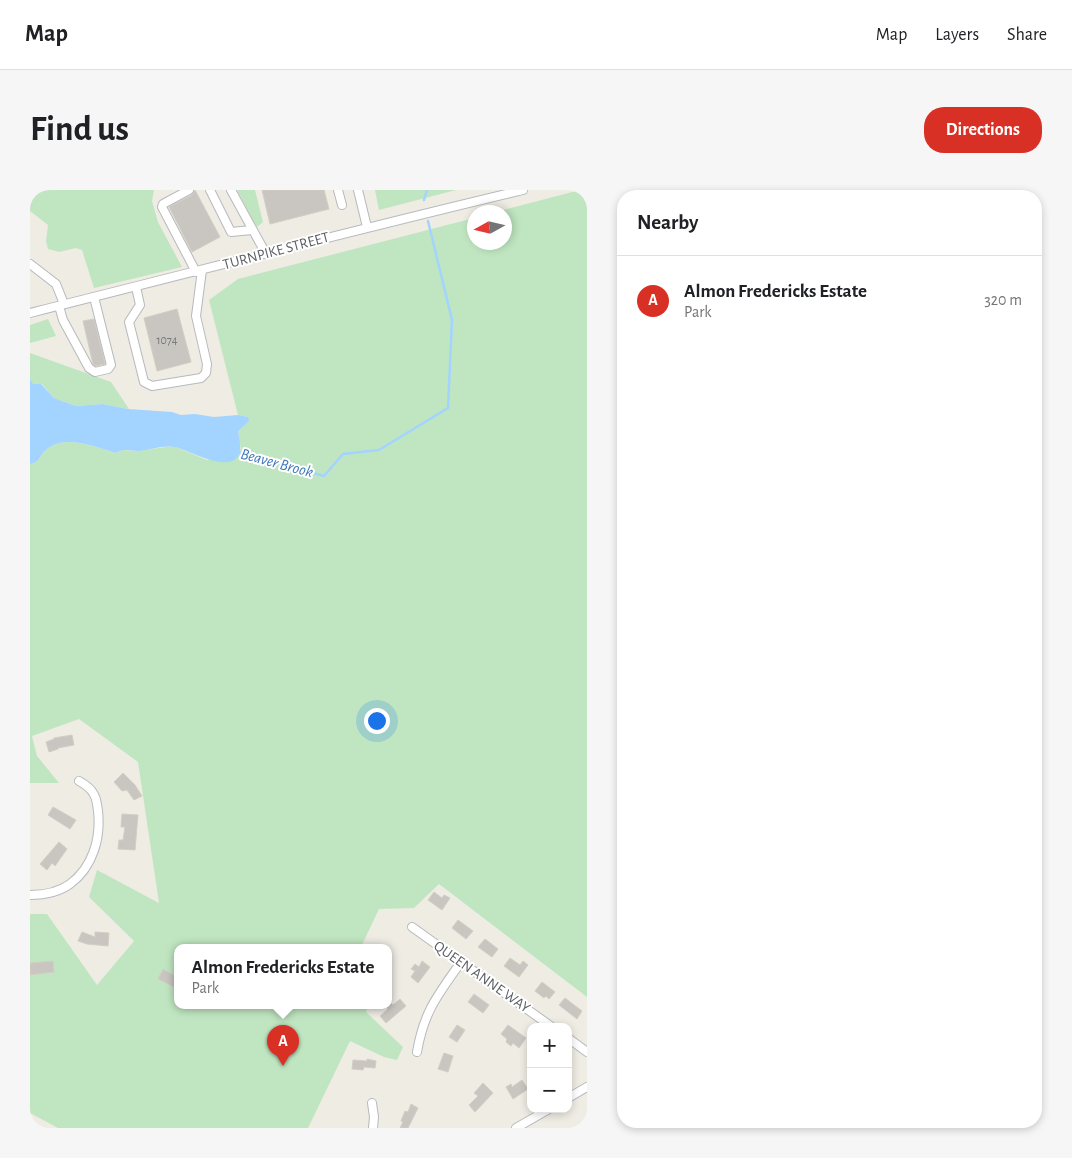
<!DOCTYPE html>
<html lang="en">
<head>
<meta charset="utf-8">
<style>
  :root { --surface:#fff; --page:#f6f6f6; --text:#202124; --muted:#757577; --line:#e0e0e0; --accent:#d93025 }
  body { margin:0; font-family:"Alegreya Sans",sans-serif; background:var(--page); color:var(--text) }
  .controls { position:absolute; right:15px; bottom:15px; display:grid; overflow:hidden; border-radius:10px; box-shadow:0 2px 8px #0003 }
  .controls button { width:45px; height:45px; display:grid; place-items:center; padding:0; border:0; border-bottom:1px solid var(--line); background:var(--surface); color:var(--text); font:25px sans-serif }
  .compass { position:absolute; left:437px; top:15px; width:45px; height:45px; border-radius:50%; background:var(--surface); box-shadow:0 2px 8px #0003; rotate:262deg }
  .you { position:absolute; left:346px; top:530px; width:18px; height:18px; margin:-12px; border:4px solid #fff; border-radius:50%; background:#1a73e8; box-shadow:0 0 0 8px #1a73e833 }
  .badge { display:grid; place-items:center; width:32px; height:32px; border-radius:50%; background:var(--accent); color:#fff; font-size:16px; font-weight:700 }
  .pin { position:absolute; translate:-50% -41px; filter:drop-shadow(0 1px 2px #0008) }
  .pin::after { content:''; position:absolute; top:26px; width:18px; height:15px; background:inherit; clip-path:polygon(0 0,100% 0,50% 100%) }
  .popup { position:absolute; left:144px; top:754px; width:218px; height:65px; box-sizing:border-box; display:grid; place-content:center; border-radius:10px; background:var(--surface); filter:drop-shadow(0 1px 4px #0005); font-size:16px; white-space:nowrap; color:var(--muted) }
  .popup b { font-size:19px; color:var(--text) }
  .popup::after { content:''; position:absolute; left:50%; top:100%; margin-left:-10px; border:10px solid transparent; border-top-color:var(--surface) }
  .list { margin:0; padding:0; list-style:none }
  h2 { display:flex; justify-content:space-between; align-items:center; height:65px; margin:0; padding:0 20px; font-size:21px }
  h2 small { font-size:16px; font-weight:400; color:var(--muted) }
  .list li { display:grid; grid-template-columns:32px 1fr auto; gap:15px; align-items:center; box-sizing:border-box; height:90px; padding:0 20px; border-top:1px solid var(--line) }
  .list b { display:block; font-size:19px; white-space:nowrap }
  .list p { margin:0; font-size:16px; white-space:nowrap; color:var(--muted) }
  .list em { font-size:16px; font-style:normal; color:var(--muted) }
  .map { position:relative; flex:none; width:557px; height:938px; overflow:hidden; border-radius:20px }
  header { display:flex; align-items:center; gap:30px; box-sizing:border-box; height:70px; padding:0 25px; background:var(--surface); border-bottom:1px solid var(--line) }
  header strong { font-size:24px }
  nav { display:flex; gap:28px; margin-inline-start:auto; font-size:18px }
  .intro { display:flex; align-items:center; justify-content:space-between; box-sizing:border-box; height:120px; padding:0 30px }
  h1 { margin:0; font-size:35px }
  .button { padding:12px 22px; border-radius:20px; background:var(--accent); color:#fff; font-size:18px; font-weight:700 }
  main { display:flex; gap:30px; padding:0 30px }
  aside { flex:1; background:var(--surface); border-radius:20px; box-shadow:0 2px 8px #0003 }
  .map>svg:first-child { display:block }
</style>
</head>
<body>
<header>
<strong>Map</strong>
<nav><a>Map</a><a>Layers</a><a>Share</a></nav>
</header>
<div class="intro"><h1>Find us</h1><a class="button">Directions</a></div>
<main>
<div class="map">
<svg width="557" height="938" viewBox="0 0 557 938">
  <rect width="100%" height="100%" fill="#eeece3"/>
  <g fill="#c0e6c1">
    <polygon points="0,0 124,0 122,11 128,32 152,77 64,98 52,60 46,58 29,62 18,59 16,51 18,35 0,21"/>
    <polygon points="207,0 225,0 233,32 227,37"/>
    <polygon points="345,0 426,0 349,20"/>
    <path d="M 550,0 L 557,0 L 557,807 L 409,694 L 384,718 L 349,719 L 331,757 L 148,757 L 148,815 L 332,815 L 337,820 L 336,822 L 373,857 L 367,870 L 354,867 L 320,851 L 278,938 L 28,938 L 0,923 L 0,724 L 17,724 L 67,795 L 104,751 L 59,707 L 67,680 L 129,713 L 108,572 L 49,529 L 2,546 L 7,566 L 29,593 L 0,593 L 0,274 C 10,273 9,265 17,259 C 37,244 65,257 86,263 L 92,260 L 107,261 L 143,256 L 177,270 L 211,259 L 208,241 L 218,227 L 208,225 L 179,110 L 208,89 L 444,28 L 444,52 L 474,52 L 474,22 L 466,22 Z"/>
    <polygon points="18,129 26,146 0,153 0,135"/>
    <polygon points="0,163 81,192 99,219 73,214 46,216 24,208 12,194 3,195 0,189"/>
  </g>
  <path fill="#a3d3ff" d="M 0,189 L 3,194 L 11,194 L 24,208 L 46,216 L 73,214 L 98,219 L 142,222 L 151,225 L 165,224 L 184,227 L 208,225 L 218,227 L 219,231 L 208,241 C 209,247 211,254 210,260 C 206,289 156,258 144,257 C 133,255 119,260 109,261 C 100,261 94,258 86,263 C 65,257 37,244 17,259 C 9,265 10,273 0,274 Z"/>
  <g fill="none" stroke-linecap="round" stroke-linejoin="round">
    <g stroke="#a3d3ff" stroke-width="2.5">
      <polyline points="394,10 397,0"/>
      <polyline points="208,262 294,286 313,264 349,260 418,218 422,130 398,31"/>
    </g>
  </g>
  <g fill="#c9c6c1" stroke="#d3cec2">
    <polygon points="165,0 190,47 162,62 139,17 162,5"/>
    <polygon points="232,0 294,0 299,19 240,34"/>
    <polygon points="147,119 161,172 127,181 114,128"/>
    <polygon points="64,129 75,174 66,176 63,174 53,131"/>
    <polygon points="42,545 44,555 28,558 28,559 19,562 16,552 24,549 24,548"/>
    <polygon points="93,583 105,595 112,606 104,610 97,600 92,601 84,592"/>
    <polygon points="23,617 46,630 40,639 18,625"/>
    <polygon points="92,624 108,625 105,660 88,659 89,650 93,650 95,637 91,637"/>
    <polygon points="29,652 37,659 25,676 22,673 17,680 10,674"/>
    <polygon points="404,702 412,708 414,705 420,708 412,720 398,710"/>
    <polygon points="428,730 443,741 436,749 422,738"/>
    <polygon points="52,742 65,747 65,742 79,743 78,756 57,754 48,751"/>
    <polygon points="455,749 468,759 462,767 448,757"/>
    <polygon points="480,768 490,775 493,771 498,775 489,787 474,776"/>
    <polygon points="23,771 24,782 0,785 0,773"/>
    <polygon points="392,771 400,777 388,793 381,787 385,781 381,779 385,774 389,777"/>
    <polygon points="133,779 148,788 148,799 128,789"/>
    <polygon points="512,792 525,802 519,809 516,806 514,808 505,801"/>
    <polygon points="444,804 459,815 453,823 438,812"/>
    <polygon points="535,808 552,821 547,829 529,815"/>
    <polygon points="370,809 376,816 356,833 350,826 358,819 355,816 358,815 359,811 363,815"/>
    <polygon points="427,835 435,840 427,852 419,847"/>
    <polygon points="478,835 496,848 489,858 483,853 481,856 476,852 477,849 471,844"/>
    <polygon points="414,863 423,866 418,882 408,879"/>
    <polygon points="337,869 346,871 345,878 334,877 333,880 322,879 323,870 337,871"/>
    <polygon points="492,890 498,899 483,909 476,897 481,894 482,897"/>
    <polygon points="453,893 463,903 445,922 439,915 448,906 444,903"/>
    <polygon points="381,914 388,918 378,938 370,938 373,932 371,931 375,921 378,922"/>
  </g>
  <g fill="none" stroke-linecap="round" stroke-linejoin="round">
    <g stroke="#b6b9be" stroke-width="10">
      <g id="minor">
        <polyline points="159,0 133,14 132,17 166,82"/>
        <polyline points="180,0 201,42 222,40"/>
        <polyline points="201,0 236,64"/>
        <polyline points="308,0 312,15"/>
        <polyline points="328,0 337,37"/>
        <polyline points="0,74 26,94 34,114"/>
        <polyline points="106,97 110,115 99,132 114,192 122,196 171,188 176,183 177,174 166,126 172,80"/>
        <polyline points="29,116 33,130 59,178 65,182 78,179 81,175 64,107"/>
        <path d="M 0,123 C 164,82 328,39 493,0"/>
        <path d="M 0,705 C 14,705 29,702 40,694 C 63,677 71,648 68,621 C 67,615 67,608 63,603 C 60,597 54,594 49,591"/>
        <polyline points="382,737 522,837"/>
        <polyline points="538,848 557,862"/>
        <path d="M 387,862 C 394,821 408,805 431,772"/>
        <polyline points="538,908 557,897"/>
        <polyline points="342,913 344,927 343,938"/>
        <polyline points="486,938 519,919"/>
      </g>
    </g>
    <g stroke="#f2cd59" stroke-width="11">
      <polyline id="major" points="0,936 3,938"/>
    </g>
    <use href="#minor" stroke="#fff" stroke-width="8"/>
    <use href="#major" stroke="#fff4a8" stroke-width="9"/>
  </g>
  <g text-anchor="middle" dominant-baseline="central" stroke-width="4" stroke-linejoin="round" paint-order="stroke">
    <g font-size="12" fill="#76797b">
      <text x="137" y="150">1074</text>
    </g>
    <g font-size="15" fill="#5b5f64" stroke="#fff">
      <text transform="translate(246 61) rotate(-15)">TURNPIKE STREET</text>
      <text transform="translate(452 787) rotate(35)">QUEEN ANNE WAY</text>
    </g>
    <g font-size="16" font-style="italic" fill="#4178ba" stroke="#fff">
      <text transform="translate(247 273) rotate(15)">Beaver Brook</text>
    </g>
  </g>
</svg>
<div class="controls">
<button>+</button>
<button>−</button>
</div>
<svg class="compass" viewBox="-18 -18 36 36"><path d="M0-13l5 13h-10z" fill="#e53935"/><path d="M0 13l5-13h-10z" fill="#757577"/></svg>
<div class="you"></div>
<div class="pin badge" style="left:253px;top:876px">A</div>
<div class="popup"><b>Almon Fredericks Estate</b>Park</div>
</div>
<aside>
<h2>Nearby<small></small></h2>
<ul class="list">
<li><span class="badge">A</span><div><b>Almon Fredericks Estate</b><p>Park</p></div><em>320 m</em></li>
</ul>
</aside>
</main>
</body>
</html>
